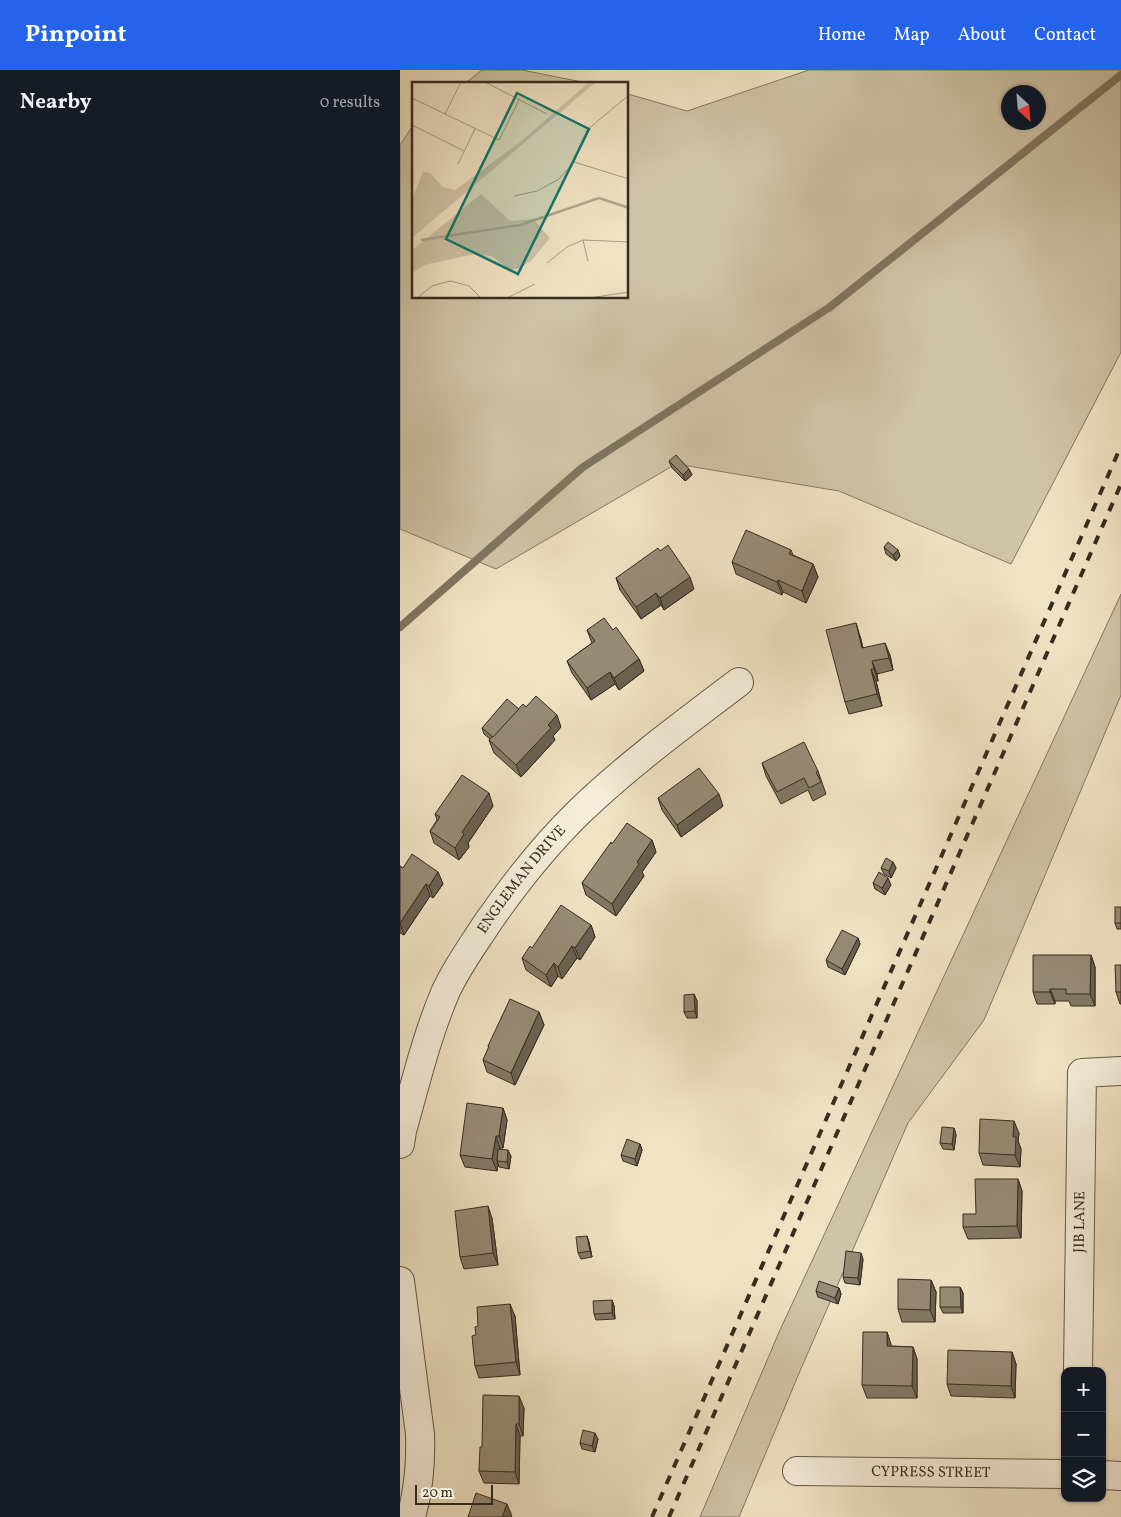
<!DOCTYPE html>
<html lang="en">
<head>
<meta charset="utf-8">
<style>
  :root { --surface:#171b24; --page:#242831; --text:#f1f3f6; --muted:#9ea1a6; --line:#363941; --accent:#2563eb }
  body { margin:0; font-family:Vollkorn,serif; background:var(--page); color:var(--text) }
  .controls { position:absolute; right:15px; bottom:15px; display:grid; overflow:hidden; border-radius:10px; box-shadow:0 1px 4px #0004 }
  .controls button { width:45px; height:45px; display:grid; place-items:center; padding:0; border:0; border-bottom:1px solid var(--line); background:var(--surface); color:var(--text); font:25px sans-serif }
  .compass { position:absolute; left:601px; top:15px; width:45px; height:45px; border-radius:50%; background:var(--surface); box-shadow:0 1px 4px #0004; rotate:154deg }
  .scale { position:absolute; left:15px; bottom:12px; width:78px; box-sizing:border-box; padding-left:5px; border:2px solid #362c1f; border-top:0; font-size:14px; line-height:18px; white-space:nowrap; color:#362c1f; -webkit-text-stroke:4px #f5edd9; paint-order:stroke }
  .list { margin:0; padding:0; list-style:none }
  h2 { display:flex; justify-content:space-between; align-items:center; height:65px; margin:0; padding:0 20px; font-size:21px }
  h2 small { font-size:16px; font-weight:400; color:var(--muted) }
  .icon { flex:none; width:28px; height:28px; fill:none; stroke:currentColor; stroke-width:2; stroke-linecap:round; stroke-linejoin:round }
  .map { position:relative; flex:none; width:721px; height:1447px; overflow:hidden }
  header { display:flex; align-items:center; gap:30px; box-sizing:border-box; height:70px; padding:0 25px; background:var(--accent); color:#fff }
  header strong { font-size:24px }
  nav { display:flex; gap:28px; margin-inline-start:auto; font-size:18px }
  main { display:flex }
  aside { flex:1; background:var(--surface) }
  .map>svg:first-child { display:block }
</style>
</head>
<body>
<header>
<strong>Pinpoint</strong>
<nav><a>Home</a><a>Map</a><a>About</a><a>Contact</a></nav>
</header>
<main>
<aside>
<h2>Nearby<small>0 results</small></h2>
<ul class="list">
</ul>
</aside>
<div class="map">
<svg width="721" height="1447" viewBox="0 0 721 1447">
  <rect width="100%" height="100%" fill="#f0e3c4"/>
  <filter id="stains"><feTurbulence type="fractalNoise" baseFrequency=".004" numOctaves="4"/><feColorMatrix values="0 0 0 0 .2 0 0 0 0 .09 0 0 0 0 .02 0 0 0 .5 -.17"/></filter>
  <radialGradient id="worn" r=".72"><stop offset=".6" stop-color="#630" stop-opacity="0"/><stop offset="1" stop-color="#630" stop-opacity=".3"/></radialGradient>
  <g fill="#d0c4a8" stroke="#837864" fill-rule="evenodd">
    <polygon points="82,0 122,0 192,14 64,14"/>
    <path d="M 409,0 L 721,0 L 721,282 L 611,494 L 439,421 L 276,394 L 96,499 L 0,459 L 0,75 L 14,54 L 14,228 L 228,228 L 228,24 L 287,41 ZM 608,22 L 638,22 L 638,52 L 608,52 Z"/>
    <polygon points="721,524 721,625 584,950 508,1053 400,1301 339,1447 300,1447 380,1260"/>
  </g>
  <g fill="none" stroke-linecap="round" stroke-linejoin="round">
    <polyline stroke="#807560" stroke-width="8" points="0,557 183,397 430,237 721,5"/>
    <g stroke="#645a48" stroke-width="30">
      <g id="minor">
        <path id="s1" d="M 0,1074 L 2,1061 C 15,1015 26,968 45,923 C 56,898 73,875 88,852 C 115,813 145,775 180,741 C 229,694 285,653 339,612"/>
        <path d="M 0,1211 L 20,1364 C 21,1392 19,1419 11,1447"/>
        <path id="s2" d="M 678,1301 L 682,1003 L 721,1001"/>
        <path id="s3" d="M 397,1401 L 665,1404"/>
        <polyline points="702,1405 721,1406"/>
      </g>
    </g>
    <use href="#minor" stroke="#f5edd9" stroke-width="28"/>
    <g stroke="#362c1f" stroke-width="4" stroke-dasharray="9 9" stroke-linecap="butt">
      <polyline points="252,1447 721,376"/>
      <polyline points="269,1447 721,414"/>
    </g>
  </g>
  <g fill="#827865" stroke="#362c1f">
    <polygon points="269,391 289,399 292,405 285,411 272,398"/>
    <polygon points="484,477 498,480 500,486 496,491 486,484"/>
    <polygon points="391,480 393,485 413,494 418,507 406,533 383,522 382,525 336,504 332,492"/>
    <polygon points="260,481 294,519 264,540 261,535 241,549 220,520 216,508"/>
    <polygon points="187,560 213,560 239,589 244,601 219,620 215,614 191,630 172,603 167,591 192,573"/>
    <polygon points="460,566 463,578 490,585 493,600 477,604 478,611 476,611 482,636 449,644 445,632"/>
    <polygon points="126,637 161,657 153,666 155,670 121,707 94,683 89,670 90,669 84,664 82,658 119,639"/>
    <polygon points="362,693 418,701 426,724 413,731 408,720 381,734 366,706"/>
    <polygon points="258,728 323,736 281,767 262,740"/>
    <polygon points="93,736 68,773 69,777 59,790 34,773 30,761 37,750 35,744"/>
    <polygon points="252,770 256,782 242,802 244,806 216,846 186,825 182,813 212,774"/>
    <polygon points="493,792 496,798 491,808 484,804 481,798"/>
    <polygon points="0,796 3,798 38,802 43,814 33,828 30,826 4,865 0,863"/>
    <polygon points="473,813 491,815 485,825 475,819"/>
    <polygon points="721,837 721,859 717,859 715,853"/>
    <polygon points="191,855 195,867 180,890 177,888 162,909 158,906 151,917 126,900 122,888 132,878"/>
    <polygon points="458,868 460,874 445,905 428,897 426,890"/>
    <polygon points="691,885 695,897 695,936 671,936 669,931 655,931 655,934 637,934 633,922"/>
    <polygon points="721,895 721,934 720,934 716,922"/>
    <polygon points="294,924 297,931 297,948 287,948 284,942"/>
    <polygon points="139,942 144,955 115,1015 87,1002 83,990 89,978 88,976"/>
    <polygon points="103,1038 107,1050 103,1078 100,1078 100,1079 111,1086 109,1099 99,1097 98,1094 97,1101 65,1097 60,1085"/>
    <polygon points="554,1058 556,1065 554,1080 543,1079 540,1073"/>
    <polygon points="619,1063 618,1071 621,1079 620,1097 583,1095 579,1083"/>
    <polygon points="240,1074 242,1080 237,1096 223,1091 221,1085"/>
    <polygon points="618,1109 622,1121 621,1168 568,1169 563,1157 576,1144"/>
    <polygon points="92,1148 98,1195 64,1199 60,1187"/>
    <polygon points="189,1172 192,1187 181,1189 178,1183"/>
    <polygon points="463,1189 460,1215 445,1213 443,1207"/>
    <polygon points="531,1210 536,1222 535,1252 502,1252 498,1239"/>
    <polygon points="560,1217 563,1223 563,1243 543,1243 540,1237"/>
    <polygon points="439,1218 441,1224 438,1234 418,1227 416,1221"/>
    <polygon points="212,1230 214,1236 215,1249 196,1250 194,1244"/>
    <polygon points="115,1246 120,1305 79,1308 75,1296 76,1265"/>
    <polygon points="487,1262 491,1276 513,1277 517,1289 517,1328 467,1328 462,1315"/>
    <polygon points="612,1282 616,1294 615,1328 551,1326 547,1314"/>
    <polygon points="124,1338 123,1366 120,1366 119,1414 84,1413 79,1401 82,1377"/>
    <polygon points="198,1369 195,1382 182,1379 180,1373"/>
  </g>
  <g fill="#6a6152" stroke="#362c1f">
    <polygon points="289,399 292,405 285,411 283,405"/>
    <polygon points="498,480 500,486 496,491 493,485"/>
    <polygon points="413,494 418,507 406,533 402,521"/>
    <polygon points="290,507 294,519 264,540 260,528"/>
    <polygon points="378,510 383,522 382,525 377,512"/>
    <polygon points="256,523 261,535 241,549 236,537"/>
    <polygon points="456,553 460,566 466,590 462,578"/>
    <polygon points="485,573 490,585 493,600 489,588"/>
    <polygon points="239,589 244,601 219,620 214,608"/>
    <polygon points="472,591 477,604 478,611 474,599"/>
    <polygon points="471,599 476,611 482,636 477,624"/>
    <polygon points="210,602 215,614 191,630 187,618"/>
    <polygon points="157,645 161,657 153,666 155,670 121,707 116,695 148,655"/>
    <polygon points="89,723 93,736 68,773 69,777 59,790 55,778 62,762"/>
    <polygon points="319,724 323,736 281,767 277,755"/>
    <polygon points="252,770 256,782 242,802 244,806 216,846 212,834 237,792"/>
    <polygon points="493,792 496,798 491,808 489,801"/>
    <polygon points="38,802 43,814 33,828 29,816"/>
    <polygon points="488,808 491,815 485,825 482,818"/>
    <polygon points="26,814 30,826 4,865 0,853"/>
    <polygon points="191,855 195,867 180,890 175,878"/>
    <polygon points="458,868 460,874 445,905 442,899"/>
    <polygon points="172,876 177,888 162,909 158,897"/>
    <polygon points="691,885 695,897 695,936 690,924"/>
    <polygon points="154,893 158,906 151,917 146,905"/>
    <polygon points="650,919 655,931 655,934 650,922"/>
    <polygon points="294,924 297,931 297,948 295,941"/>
    <polygon points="139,942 144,955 115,1015 111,1003"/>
    <polygon points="103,1038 107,1050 103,1078 99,1066"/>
    <polygon points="614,1051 619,1063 618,1071 621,1079 620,1097 615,1085 613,1067"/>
    <polygon points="554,1058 556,1065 554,1080 552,1074"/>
    <polygon points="96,1066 100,1078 98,1091 97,1091 98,1094 97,1101 92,1089"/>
    <polygon points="240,1074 242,1080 237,1096 235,1089"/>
    <polygon points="108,1080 111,1086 109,1099 107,1092"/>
    <polygon points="618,1109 622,1121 621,1168 617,1156"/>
    <polygon points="88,1136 92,1148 98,1195 93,1183"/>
    <polygon points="187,1166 189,1172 192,1187 190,1181"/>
    <polygon points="461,1183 463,1189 460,1215 458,1208"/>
    <polygon points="531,1210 536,1222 535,1252 530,1240"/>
    <polygon points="560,1217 563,1223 563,1243 561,1237"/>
    <polygon points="439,1218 441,1224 438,1234 435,1228"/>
    <polygon points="212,1230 214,1236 215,1249 212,1243"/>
    <polygon points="110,1234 115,1246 120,1305 116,1292"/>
    <polygon points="487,1262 491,1274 491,1288 487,1276"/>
    <polygon points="513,1277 517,1289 517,1328 512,1316"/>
    <polygon points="612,1282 616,1294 615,1328 611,1316"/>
    <polygon points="119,1326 124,1338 123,1366 119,1354"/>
    <polygon points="116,1354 120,1366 119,1414 115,1402"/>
    <polygon points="195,1363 198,1369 195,1382 192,1376"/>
    <polygon points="107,1434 112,1446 111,1447 102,1447"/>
  </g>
  <g fill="#978b75" stroke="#362c1f">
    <polygon points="276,385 289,399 283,405 269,391"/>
    <polygon points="346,460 391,480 389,484 413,494 402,521 378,510 377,512 332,492"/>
    <polygon points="488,472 498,480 493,485 484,477"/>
    <polygon points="268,475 290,507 260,528 256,523 236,537 216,508 258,478 260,481"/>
    <polygon points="204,548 213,560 216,557 239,589 214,608 210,602 187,618 167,591 195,571 187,560"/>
    <polygon points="456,553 462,578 485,573 489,588 472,591 474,599 471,599 477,624 445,632 426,560"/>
    <polygon points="136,626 157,645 148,655 151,658 116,695 89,670 123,634 126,637"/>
    <polygon points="107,629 119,639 93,667 82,658"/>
    <polygon points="404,672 418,701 416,702 421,712 409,718 404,708 377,722 362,693"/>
    <polygon points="299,698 319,724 277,755 258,728"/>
    <polygon points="62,705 89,723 62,762 64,764 55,778 30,761 40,747 35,744"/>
    <polygon points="227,753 252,770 237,792 239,794 212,834 182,813 211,772 212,774"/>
    <polygon points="12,784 38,802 29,816 26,814 0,853 0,796 3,798"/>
    <polygon points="486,788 493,792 489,801 481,798"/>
    <polygon points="479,802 488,808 482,818 473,813"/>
    <polygon points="161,835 191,855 175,878 172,876 158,897 154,893 146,905 122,888 130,876 132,878"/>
    <rect x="715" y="837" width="6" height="16"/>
    <polygon points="442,860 458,868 442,899 426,890"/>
    <polygon points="633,885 691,885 690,924 666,924 666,919 650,919 650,922 633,922"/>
    <polygon points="715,895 721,895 721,922 716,922"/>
    <polygon points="294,924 295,941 284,942 284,925"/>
    <polygon points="110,929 139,942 111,1003 83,990 89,976 88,976"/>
    <polygon points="67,1033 103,1038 99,1066 96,1066 92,1089 60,1085"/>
    <polygon points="580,1049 614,1051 613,1067 616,1067 615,1085 579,1083"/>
    <polygon points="542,1057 554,1058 552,1074 540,1073"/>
    <polygon points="227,1069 240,1074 235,1089 221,1085"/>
    <polygon points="98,1079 108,1080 107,1092 97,1091"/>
    <polygon points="575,1109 618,1109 617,1156 563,1157 563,1144 576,1144"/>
    <polygon points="88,1136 93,1183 60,1187 55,1141"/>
    <polygon points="187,1166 190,1181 178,1183 176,1167"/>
    <polygon points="446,1181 461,1183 458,1208 443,1207"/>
    <polygon points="498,1209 531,1210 530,1240 498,1239"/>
    <polygon points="419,1211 439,1218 435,1228 416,1221"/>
    <polygon points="540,1217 560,1217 561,1237 540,1237"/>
    <polygon points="212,1230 212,1243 194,1244 193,1231"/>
    <polygon points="110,1234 116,1292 75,1296 72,1266 76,1265 75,1257 78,1256 77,1237"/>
    <polygon points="463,1262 487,1262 487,1276 513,1277 512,1316 462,1315"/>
    <polygon points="548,1280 612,1282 611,1316 547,1314"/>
    <polygon points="83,1325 119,1326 119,1354 116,1354 115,1402 79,1401 80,1377 82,1377"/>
    <polygon points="183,1360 195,1363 192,1376 180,1373"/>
    <polygon points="76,1423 107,1434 102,1447 68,1447"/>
  </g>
  <g text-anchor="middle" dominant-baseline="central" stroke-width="5" stroke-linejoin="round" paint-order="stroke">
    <g font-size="15" fill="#362c1f" stroke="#f5edd9">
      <text stroke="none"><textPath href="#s1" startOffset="295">ENGLEMAN DRIVE</textPath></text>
      <text stroke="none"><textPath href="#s2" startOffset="149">JIB LANE</textPath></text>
      <text stroke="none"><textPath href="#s3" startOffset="134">CYPRESS STREET</textPath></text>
    </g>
  </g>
  <g transform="translate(12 12)">
    <rect width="216" height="216" fill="#f0e3c4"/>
    <path d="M 177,0 L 184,0 L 0,156 L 0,117 L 11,90 L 18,91 L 31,105 L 43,108 L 107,61 ZM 69,112 L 98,139 L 121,137 L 138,156 L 119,179 L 107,186 L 97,188 L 80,174 L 63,172 L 12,183 L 0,191 L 0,168 Z" fill="#d0c4a8"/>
    <path fill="none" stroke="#b1a58c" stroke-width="2.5" d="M 9,158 L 108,143 L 187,116 L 217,126"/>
    <path fill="none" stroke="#a69a82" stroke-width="1" d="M 73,0 L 135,32M 0,16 L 87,58 L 107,18M 33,32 L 49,0M 0,43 L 52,69M 162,80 L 217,97M 46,82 L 63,47M 102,114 L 125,109 L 147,97 L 162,80 L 175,48 L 217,13M 171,158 L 176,179M 135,181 L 155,165 L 171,158 L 217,160M 5,216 L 20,204 L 38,199 L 57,204 L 69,216M 95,216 L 123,202M 177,216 L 217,210"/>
    <path fill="#0f766e" fill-opacity="0.15" stroke="#0f766e" stroke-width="2.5" d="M 105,11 L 177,47 L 106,192 L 34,157 Z"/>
    <rect width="216" height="216" fill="none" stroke="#362c1f" stroke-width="2.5"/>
  </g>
  <rect width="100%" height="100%" filter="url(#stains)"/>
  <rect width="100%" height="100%" fill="url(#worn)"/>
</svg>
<div class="controls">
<button>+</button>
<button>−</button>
<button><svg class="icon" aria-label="layers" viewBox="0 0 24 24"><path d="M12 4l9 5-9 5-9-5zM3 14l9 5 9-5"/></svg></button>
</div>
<svg class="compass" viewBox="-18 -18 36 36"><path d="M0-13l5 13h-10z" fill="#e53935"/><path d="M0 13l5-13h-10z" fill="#9ea1a6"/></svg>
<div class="scale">20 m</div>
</div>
</main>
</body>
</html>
